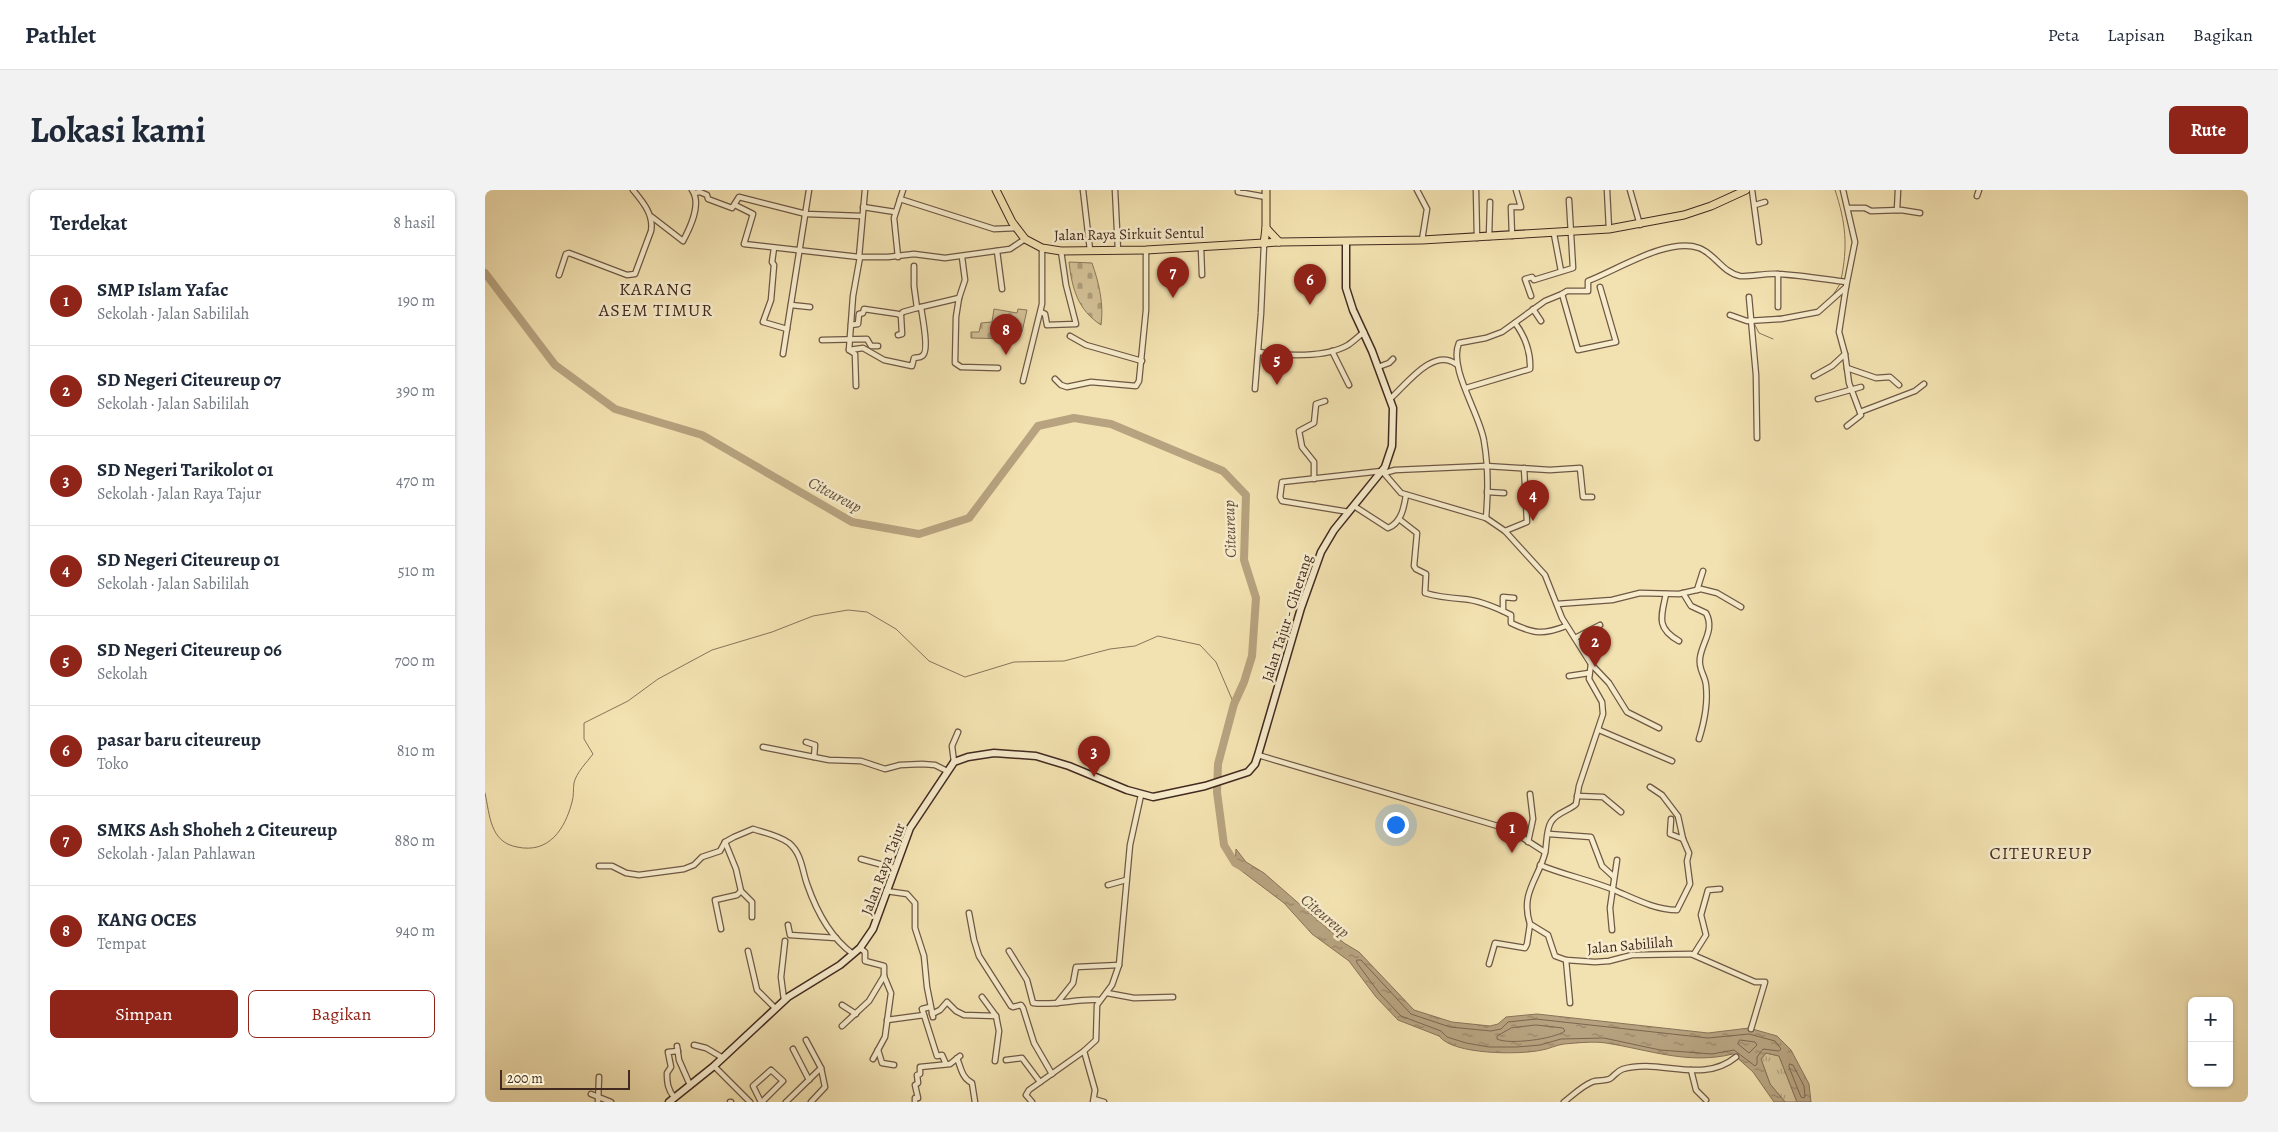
<!DOCTYPE html>
<html lang="id">
<head>
<meta charset="utf-8">
<style>
  :root { --surface:#fff; --page:#f2f2f3; --text:#1f2937; --muted:#747a83; --line:#e0e1e3; --accent:#8f2418 }
  body { margin:0; font-family:Alegreya,serif; background:var(--page); color:var(--text) }
  .controls { position:absolute; right:15px; bottom:15px; display:grid; overflow:hidden; border-radius:8px; box-shadow:0 1px 4px #0004 }
  .controls button { width:45px; height:45px; display:grid; place-items:center; padding:0; border:0; border-bottom:1px solid var(--line); background:var(--surface); color:var(--text); font:25px sans-serif }
  .scale { position:absolute; left:15px; bottom:12px; width:130px; box-sizing:border-box; padding-left:5px; border:2px solid #422a21; border-top:0; font-size:14px; line-height:18px; white-space:nowrap; color:#422a21; -webkit-text-stroke:4px #f7eccc; paint-order:stroke }
  .you { position:absolute; left:910px; top:634px; width:18px; height:18px; margin:-12px; border:4px solid #fff; border-radius:50%; background:#1a73e8; box-shadow:0 0 0 8px #1a73e833 }
  .badge { display:grid; place-items:center; width:32px; height:32px; border-radius:50%; background:var(--accent); color:#fff; font-size:16px; font-weight:700 }
  .pin { position:absolute; translate:-50% -41px; filter:drop-shadow(0 1px 2px #0008) }
  .pin::after { content:''; position:absolute; top:26px; width:18px; height:15px; background:inherit; clip-path:polygon(0 0,100% 0,50% 100%) }
  .list { margin:0; padding:0; list-style:none }
  h2 { display:flex; justify-content:space-between; align-items:center; height:65px; margin:0; padding:0 20px; font-size:21px }
  h2 small { font-size:16px; font-weight:400; color:var(--muted) }
  .list li { display:grid; grid-template-columns:32px 1fr auto; gap:15px; align-items:center; box-sizing:border-box; height:90px; padding:0 20px; border-top:1px solid var(--line) }
  .list b { display:block; font-size:19px; white-space:nowrap }
  .list p { margin:0; font-size:16px; white-space:nowrap; color:var(--muted) }
  .list em { font-size:16px; font-style:normal; color:var(--muted) }
  .actions { display:flex; gap:10px; padding:15px 20px }
  .actions a { flex:1; padding:11px 0; border:1px solid var(--accent); border-radius:8px; text-align:center; font-size:18px; color:var(--accent) }
  .actions .main { background:var(--accent); color:#fff }
  .map { position:relative; flex:none; width:1763px; height:912px; overflow:hidden; border-radius:8px }
  header { display:flex; align-items:center; gap:30px; box-sizing:border-box; height:70px; padding:0 25px; background:var(--surface); border-bottom:1px solid var(--line) }
  header strong { font-size:24px }
  nav { display:flex; gap:28px; margin-inline-start:auto; font-size:18px }
  .intro { display:flex; align-items:center; justify-content:space-between; box-sizing:border-box; height:120px; padding:0 30px }
  h1 { margin:0; font-size:35px }
  .button { padding:12px 22px; border-radius:8px; background:var(--accent); color:#fff; font-size:18px; font-weight:700 }
  main { display:flex; gap:30px; padding:0 30px }
  aside { flex:1; background:var(--surface); border-radius:8px; box-shadow:0 1px 4px #0004 }
  .map>svg:first-child { display:block }
</style>
</head>
<body>
<header>
<strong>Pathlet</strong>
<nav><a>Peta</a><a>Lapisan</a><a>Bagikan</a></nav>
</header>
<div class="intro"><h1>Lokasi kami</h1><a class="button">Rute</a></div>
<main>
<aside>
<h2>Terdekat<small>8 hasil</small></h2>
<ul class="list">
<li><span class="badge">1</span><div><b>SMP Islam Yafac</b><p>Sekolah · Jalan Sabililah</p></div><em>190 m</em></li>
<li><span class="badge">2</span><div><b>SD Negeri Citeureup 07</b><p>Sekolah · Jalan Sabililah</p></div><em>390 m</em></li>
<li><span class="badge">3</span><div><b>SD Negeri Tarikolot 01</b><p>Sekolah · Jalan Raya Tajur</p></div><em>470 m</em></li>
<li><span class="badge">4</span><div><b>SD Negeri Citeureup 01</b><p>Sekolah · Jalan Sabililah</p></div><em>510 m</em></li>
<li><span class="badge">5</span><div><b>SD Negeri Citeureup 06</b><p>Sekolah</p></div><em>700 m</em></li>
<li><span class="badge">6</span><div><b>pasar baru citeureup</b><p>Toko</p></div><em>810 m</em></li>
<li><span class="badge">7</span><div><b>SMKS Ash Shoheh 2 Citeureup</b><p>Sekolah · Jalan Pahlawan</p></div><em>880 m</em></li>
<li><span class="badge">8</span><div><b>KANG OCES</b><p>Tempat</p></div><em>940 m</em></li>
</ul>
<div class="actions"><a class="main">Simpan</a><a>Bagikan</a></div>
</aside>
<div class="map">
<svg width="1763" height="912" viewBox="0 0 1763 912">
  <defs>
    <pattern id="grass-tufts" width="24" height="20" patternUnits="userSpaceOnUse" patternTransform="scale(1.25)"><rect width="24" height="20" fill="#d5c399"/><path d="M3 7l-1-3M5 7V3M7 7l1-3M15 17l-1-3M17 17v-4M19 17l1-3" fill="none" stroke="#ae9f7c"/></pattern>
    <pattern id="cemetery-stones" width="16" height="16" patternUnits="userSpaceOnUse" patternTransform="scale(1.25)"><rect width="16" height="16" fill="#d5c399"/><path d="M2 7V4a2 2 0 0 1 4 0v3zM10 15v-3a2 2 0 0 1 4 0v3z" fill="#ae9f7c"/></pattern>
    <pattern id="water-ripples" width="26" height="14" patternUnits="userSpaceOnUse" patternTransform="scale(1.25)"><rect width="26" height="14" fill="#b7a380"/><path d="M2 4q2-2 4 0t4 0M15 11q2-2 4 0t4 0" fill="none" stroke="#968568"/></pattern>
  </defs>
  <rect width="100%" height="100%" fill="#f3e2b1"/>
  <filter id="stains"><feTurbulence type="fractalNoise" baseFrequency=".004" numOctaves="4"/><feColorMatrix values="0 0 0 0 .2 0 0 0 0 .09 0 0 0 0 .02 0 0 0 .5 -.17"/></filter>
  <radialGradient id="worn" r=".72"><stop offset=".6" stop-color="#630" stop-opacity="0"/><stop offset="1" stop-color="#630" stop-opacity=".3"/></radialGradient>
  <polygon fill="url(#grass-tufts)" stroke="#8c765d" points="1281,863 1294,866 1312,912 1300,912 1285,894 1276,869"/>
  <g fill="url(#cemetery-stones)" stroke="#8c765d">
    <path d="M 584,72 L 607,73 C 614,93 619,114 616,135 C 593,120 587,99 584,72 Z"/>
    <polygon points="509,119 532,123 533,119 542,120 537,142 527,142 526,149 486,148 486,142 494,142 496,133 507,132"/>
  </g>
  <path fill="url(#water-ripples)" stroke="#88735a" d="M 751,659 L 761,672 L 779,683 L 859,753 L 874,762 L 929,820 L 967,832 L 1005,836 L 1013,834 L 1021,827 L 1052,824 L 1223,843 L 1264,838 L 1292,846 L 1306,860 L 1324,894 L 1326,912 L 1312,912 L 1294,866 L 1281,863 L 1276,869 L 1285,894 L 1300,912 L 1289,912 L 1268,882 L 1248,864 C 1203,875 1165,860 1121,853 C 1108,851 1092,853 1079,854 C 1071,855 1064,859 1057,860 C 1035,865 968,865 954,846 L 913,830 L 891,807 L 864,771 L 827,744 L 799,713 L 750,676 Z"/>
  <g fill="none" stroke-linecap="round" stroke-linejoin="round">
    <g stroke="#7c6650" stroke-width="1">
      <polygon points="872,770 876,770 926,824 965,837 1006,841 1016,839 1023,832 1051,829 1223,848 1264,844 1290,851 1296,859 1294,861 1278,859 1272,867 1272,874 1270,876 1249,860 1227,864 1175,860 1119,848 1076,849 1055,855 1032,857 1004,857 981,853 962,847 956,841 916,826 895,804 872,773"/>
      <path d="M 1051,835 L 1078,838 L 1080,841 C 1069,849 1024,855 1012,849 L 1012,846 L 1026,838 Z"/>
      <polygon points="1255,850 1270,852 1272,855 1264,863 1253,854"/>
      <polygon points="1305,874 1308,875 1319,896 1320,906 1319,908 1316,907 1304,877"/>
    </g>
    <g stroke="#88735a" stroke-width="1">
      <path d="M 1350,0 C 1361,33 1363,56 1356,90"/>
      <polyline points="1348,105 1355,94"/>
      <polyline points="1275,128 1305,125"/>
      <polyline points="1269,133 1274,143 1288,149"/>
      <path d="M 0,603 C 5,626 5,652 32,657 C 64,664 80,639 87,612 C 89,606 88,599 89,593 C 91,583 102,572 108,564 L 99,549 L 99,533 L 143,511 L 173,489 L 227,460 L 287,442 L 328,426 L 363,420 L 382,422 L 411,439 L 444,471 L 480,487 L 529,472 L 579,471 L 625,459 L 650,456 L 673,446 L 715,455 L 731,472 L 749,514"/>
    </g>
    <polyline stroke="#b7a380" stroke-width="8" points="0,83 70,175 130,219 217,245 367,332 434,344 484,328 553,236 589,228 626,234 738,281 761,305 759,370 771,408 767,466 759,492 749,514 733,574 732,602 739,655 750,673 759,678"/>
    <g stroke="#6e5845" stroke-width="7">
      <g id="minor">
        <polyline points="598,0 605,60"/>
        <polyline points="630,0 633,60"/>
        <polyline points="753,0 753,2 781,7"/>
        <polyline points="932,0 942,19 937,50"/>
        <polyline points="991,0 992,48"/>
        <polyline points="1122,0 1124,39"/>
        <polyline points="1145,0 1155,35"/>
        <polyline points="1267,0 1274,52"/>
        <polyline points="209,3 215,2 222,5 223,9 247,18 254,7 321,24 377,26"/>
        <polyline points="1492,6 1494,0"/>
        <polyline points="415,9 509,39 532,38"/>
        <polyline points="250,15 268,24 259,54 374,67 403,67 429,64 460,68 525,59 540,49"/>
        <polyline points="1270,15 1280,12"/>
        <polyline points="378,17 410,22"/>
        <polyline points="1363,18 1380,18 1386,21 1416,20 1435,23"/>
        <polyline points="1412,20 1413,0"/>
        <path d="M 167,27 L 198,51 C 205,38 217,14 207,0"/>
        <polyline points="1069,44 1076,81"/>
        <polyline points="1027,46 1026,17 1036,17 1031,0"/>
        <polyline points="1004,47 1005,12"/>
        <polyline points="289,58 287,72 289,75 286,110 278,132 302,139"/>
        <polyline points="716,58 717,85"/>
        <polyline points="512,61 517,99"/>
        <polyline points="374,67 380,0"/>
        <polyline points="413,67 409,28 418,0"/>
        <polyline points="477,67 480,90 474,108 471,127 470,173 476,177 513,178"/>
        <polyline points="429,76 429,96 432,118 474,108"/>
        <path d="M 74,85 L 81,64 L 84,63 L 142,85 L 150,84 L 166,41 C 169,25 158,12 148,0"/>
        <polyline points="1361,97 1354,142 1360,164 1364,193 1376,225 1362,236"/>
        <polyline points="1077,104 1093,160 1131,152 1115,97"/>
        <polyline points="1046,106 1040,89 1047,87 1049,90 1088,78 1084,10"/>
        <polyline points="1264,107 1271,185 1272,248"/>
        <polyline points="306,115 325,117"/>
        <polyline points="1293,117 1293,84"/>
        <polyline points="1048,119 1056,131"/>
        <polyline points="556,122 560,124 562,135 591,134 581,95 576,61"/>
        <polyline points="415,125 418,122 432,118"/>
        <polyline points="1245,125 1262,131 1296,129 1333,122 1361,97 1370,52 1358,0"/>
        <polyline points="366,135 373,134 374,124 378,123 379,119 413,124 416,126 417,144 413,145"/>
        <polyline points="585,146 601,155 657,171"/>
        <polyline points="337,150 382,149 386,156 393,156"/>
        <path d="M 364,160 L 378,158 L 399,170 L 427,176 L 429,168 C 432,167 435,168 437,166 C 445,162 437,126 436,117"/>
        <polyline points="847,161 864,195"/>
        <path d="M 774,162 C 799,166 841,168 863,155 C 869,151 874,146 879,142"/>
        <polyline points="298,164 324,0"/>
        <polyline points="893,177 904,173 908,169"/>
        <polyline points="1362,178 1391,188 1405,187 1414,195"/>
        <polyline points="1329,186 1347,176 1360,164"/>
        <polyline points="570,189 576,195 582,197 606,192 651,196 654,191 661,120 661,60"/>
        <polyline points="538,191 557,114 557,58"/>
        <polyline points="371,196 370,164 364,160 368,106 375,67"/>
        <path d="M 981,198 L 1045,179 C 1046,163 1040,146 1030,133"/>
        <polyline points="770,199 776,123 779,54"/>
        <path d="M 905,209 C 921,195 948,157 971,174"/>
        <polyline points="1333,209 1376,197"/>
        <polyline points="1375,222 1430,201 1439,194"/>
        <polyline points="899,283 910,280 1001,276 1065,280 1095,278 1098,307 1107,307"/>
        <polyline points="829,289 829,272 817,257 814,241 829,233 831,214 840,211"/>
        <polyline points="1002,302 1019,303"/>
        <path d="M 869,316 L 903,338 C 916,333 919,318 921,305"/>
        <path d="M 864,322 L 797,311 L 795,307 L 797,292 L 897,281 L 916,303 L 1001,328 L 1020,341 L 1060,385 L 1077,428 L 1106,474 L 1104,489 L 1117,512 L 1118,524 L 1094,596 L 1091,614 C 1084,621 1072,622 1066,632 C 1061,640 1062,653 1060,663 C 1053,690 1035,703 1045,734 L 1063,745 L 1070,766 L 1081,770 L 1110,772 L 1124,771 L 1147,765 L 1206,764 L 1270,792 L 1280,792 L 1266,839"/>
        <path d="M 1001,328 C 1003,305 1003,274 999,251 C 995,224 963,178 974,153 L 1001,148 L 1017,142 L 1060,111 L 1077,104 L 1082,101 L 1103,101 L 1103,91 C 1132,80 1183,47 1214,58 C 1229,63 1238,83 1255,86 C 1266,87 1280,83 1293,84 C 1315,85 1338,89 1361,92"/>
        <path d="M 914,329 L 932,343 L 929,376 L 931,379 L 941,384 L 940,403 C 953,407 965,408 978,409 C 995,410 1012,418 1026,425 L 1026,433 C 1049,444 1058,445 1081,436"/>
        <polyline points="1020,341 1042,332 1039,278"/>
        <polyline points="1212,400 1218,381"/>
        <path d="M 1198,403 L 1206,416 L 1221,423 C 1230,440 1217,452 1215,468 C 1213,479 1220,485 1221,495 C 1223,512 1219,533 1214,549"/>
        <path d="M 1181,404 C 1176,427 1171,438 1194,451"/>
        <polyline points="1072,414 1127,410 1155,403 1194,404 1216,399 1232,403 1256,417"/>
        <polyline points="1018,421 1018,407 1029,408"/>
        <polyline points="1090,448 1115,435"/>
        <polyline points="1106,474 1124,493 1142,522 1174,538"/>
        <polyline points="1084,486 1104,483"/>
        <polyline points="1114,540 1187,571"/>
        <polyline points="321,552 330,555 329,567"/>
        <polyline points="278,557 344,570 376,571 400,579 415,575 437,574 450,575 462,581"/>
        <path d="M 773,565 L 1016,637 C 1033,643 1045,653 1060,662"/>
        <polyline points="469,572 467,556 473,542"/>
        <polyline points="1092,606 1118,607 1136,622"/>
        <polyline points="1186,629 1185,644 1198,649"/>
        <polyline points="1064,644 1106,647 1117,676 1129,687"/>
        <polyline points="240,652 251,679 256,701 267,712 267,727"/>
        <polyline points="1043,652 1048,629 1045,604"/>
        <polyline points="376,669 409,678"/>
        <path d="M 1055,675 C 1079,685 1105,690 1129,700 C 1148,708 1170,720 1192,720 L 1205,694 L 1202,671 L 1204,663 L 1198,649 L 1193,626 L 1177,605 L 1165,597"/>
        <path d="M 114,676 L 127,676 L 141,683 L 154,685 L 199,679 L 209,675 L 217,667 L 235,661 L 240,652 L 249,647 L 268,639 C 280,643 293,645 304,653 C 317,664 317,680 322,694 C 331,720 346,748 368,764"/>
        <polyline points="623,695 641,690"/>
        <polyline points="401,701 422,704 430,713 430,738 439,766 442,797 448,827"/>
        <polyline points="484,723 489,750 494,766 526,816 528,817 536,815 538,818 549,853 567,884"/>
        <polyline points="303,735 305,745 351,748"/>
        <polyline points="236,739 230,710 252,705 256,701"/>
        <polyline points="1127,740 1125,718 1132,670"/>
        <polyline points="375,758 380,762 380,771 399,776 399,786 406,803 400,847 388,869"/>
        <polyline points="263,761 272,800 290,818"/>
        <path d="M 524,761 L 542,790 L 548,813 C 571,816 593,808 615,810"/>
        <polyline points="1209,764 1221,745 1216,725 1223,700 1235,699"/>
        <polyline points="1081,770 1085,813"/>
        <polyline points="1004,774 1010,753 1040,758 1042,754 1045,734"/>
        <polyline points="622,803 649,808 688,807"/>
        <polyline points="299,810 296,787 300,751"/>
        <polyline points="572,813 588,793 591,777 634,775"/>
        <polyline points="357,815 371,824"/>
        <polyline points="447,824 455,820 462,812 471,821 479,825 511,826 497,807"/>
        <polyline points="439,825 437,819 445,817"/>
        <polyline points="402,830 439,825 452,866 457,865 461,874"/>
        <polyline points="357,836 384,811 399,786"/>
        <polyline points="321,850 336,878 340,897 326,912"/>
        <polyline points="209,855 221,858 238,868"/>
        <polyline points="192,856 194,870 205,895"/>
        <polyline points="308,859 324,890"/>
        <polyline points="393,860 397,873 409,875"/>
        <path d="M 472,868 C 476,878 477,888 487,893 L 490,912"/>
        <polyline points="521,870 537,868 555,892"/>
        <polyline points="510,871 514,841 511,826"/>
        <polyline points="229,876 265,912"/>
        <polyline points="1206,880 1211,900 1221,910"/>
        <polyline points="106,904 126,912"/>
        <path d="M 189,907 C 183,900 182,893 182,883 L 186,877 L 183,862 L 193,861"/>
        <polyline points="609,909 619,912"/>
        <polyline points="113,912 114,887"/>
        <polyline points="245,912 246,912"/>
        <polyline points="276,912 268,896 286,880 298,891 277,912"/>
        <polyline points="301,912 336,878"/>
        <polyline points="430,912 430,908 433,908 430,895 433,893 432,885 435,884 435,877 465,874 475,866"/>
        <polyline points="547,912 541,905 544,900 599,861"/>
        <polyline points="608,912 610,900 599,861 611,850 612,815 627,795 634,775 645,655 656,605"/>
        <path d="M 1079,912 C 1088,905 1097,896 1107,892 C 1113,889 1121,892 1126,888 C 1130,885 1132,881 1138,879 C 1175,868 1217,895 1251,867"/>
      </g>
    </g>
    <g stroke="#422a21" stroke-width="9">
      <polyline id="secondary" points="184,912 229,876 303,807 355,775 375,758 388,739 425,638 469,572 483,567 509,563 551,566 584,576 642,600 668,607 720,596 763,582 770,574 773,565 816,418 836,362 849,340 900,277 907,256 908,218 887,161 868,120 861,98 861,52"/>
    </g>
    <g stroke="#422a21" stroke-width="9">
      <g id="primary">
        <polyline points="511,0 527,32 540,49 557,58 576,61 661,60 794,52 937,50 1124,39 1199,25 1226,16 1261,0"/>
        <polyline points="781,38 794,52"/>
        <polyline points="779,54 781,38 781,0"/>
      </g>
    </g>
    <use href="#minor" stroke="#f7eccc" stroke-width="4.5"/>
    <use href="#secondary" stroke="#f7eccc" stroke-width="6"/>
    <use href="#primary" stroke="#f3e2b1" stroke-width="7"/>
  </g>
  <g text-anchor="middle" dominant-baseline="central" stroke-width="5" stroke-linejoin="round" paint-order="stroke">
    <g font-size="15" fill="#422a21" stroke="#f7eccc">
      <text transform="translate(644 44) rotate(-1)">Jalan Raya Sirkuit Sentul</text>
      <text transform="translate(802 428) rotate(-72)">Jalan Tajur - Ciherang</text>
      <text transform="translate(398 679) rotate(-69)">Jalan Raya Tajur</text>
      <text transform="translate(1145 755) rotate(-5)">Jalan Sabililah</text>
    </g>
    <g font-size="16" font-style="italic" fill="#654e3e" stroke="#f7eccc">
      <text transform="translate(350 305) rotate(28)">Citeureup</text>
      <text transform="translate(745 339) rotate(-92)">Citeureup</text>
      <text transform="translate(840 726) rotate(40)">Citeureup</text>
    </g>
    <g font-size="18" letter-spacing="1" fill="#422a21" stroke="#f7eccc">
      <text x="171" y="99">KARANG<tspan x="171" dy="21">ASEM TIMUR</tspan></text>
      <text x="1556" y="663">CITEUREUP</text>
    </g>
  </g>
  <rect width="100%" height="100%" filter="url(#stains)"/>
  <rect width="100%" height="100%" fill="url(#worn)"/>
</svg>
<div class="controls">
<button>+</button>
<button>−</button>
</div>
<div class="scale">200 m</div>
<div class="you"></div>
<div class="pin badge" style="left:1027px;top:663px">1</div>
<div class="pin badge" style="left:1110px;top:477px">2</div>
<div class="pin badge" style="left:609px;top:587px">3</div>
<div class="pin badge" style="left:1048px;top:331px">4</div>
<div class="pin badge" style="left:792px;top:195px">5</div>
<div class="pin badge" style="left:825px;top:115px">6</div>
<div class="pin badge" style="left:688px;top:108px">7</div>
<div class="pin badge" style="left:521px;top:165px">8</div>
</div>
</main>
</body>
</html>
